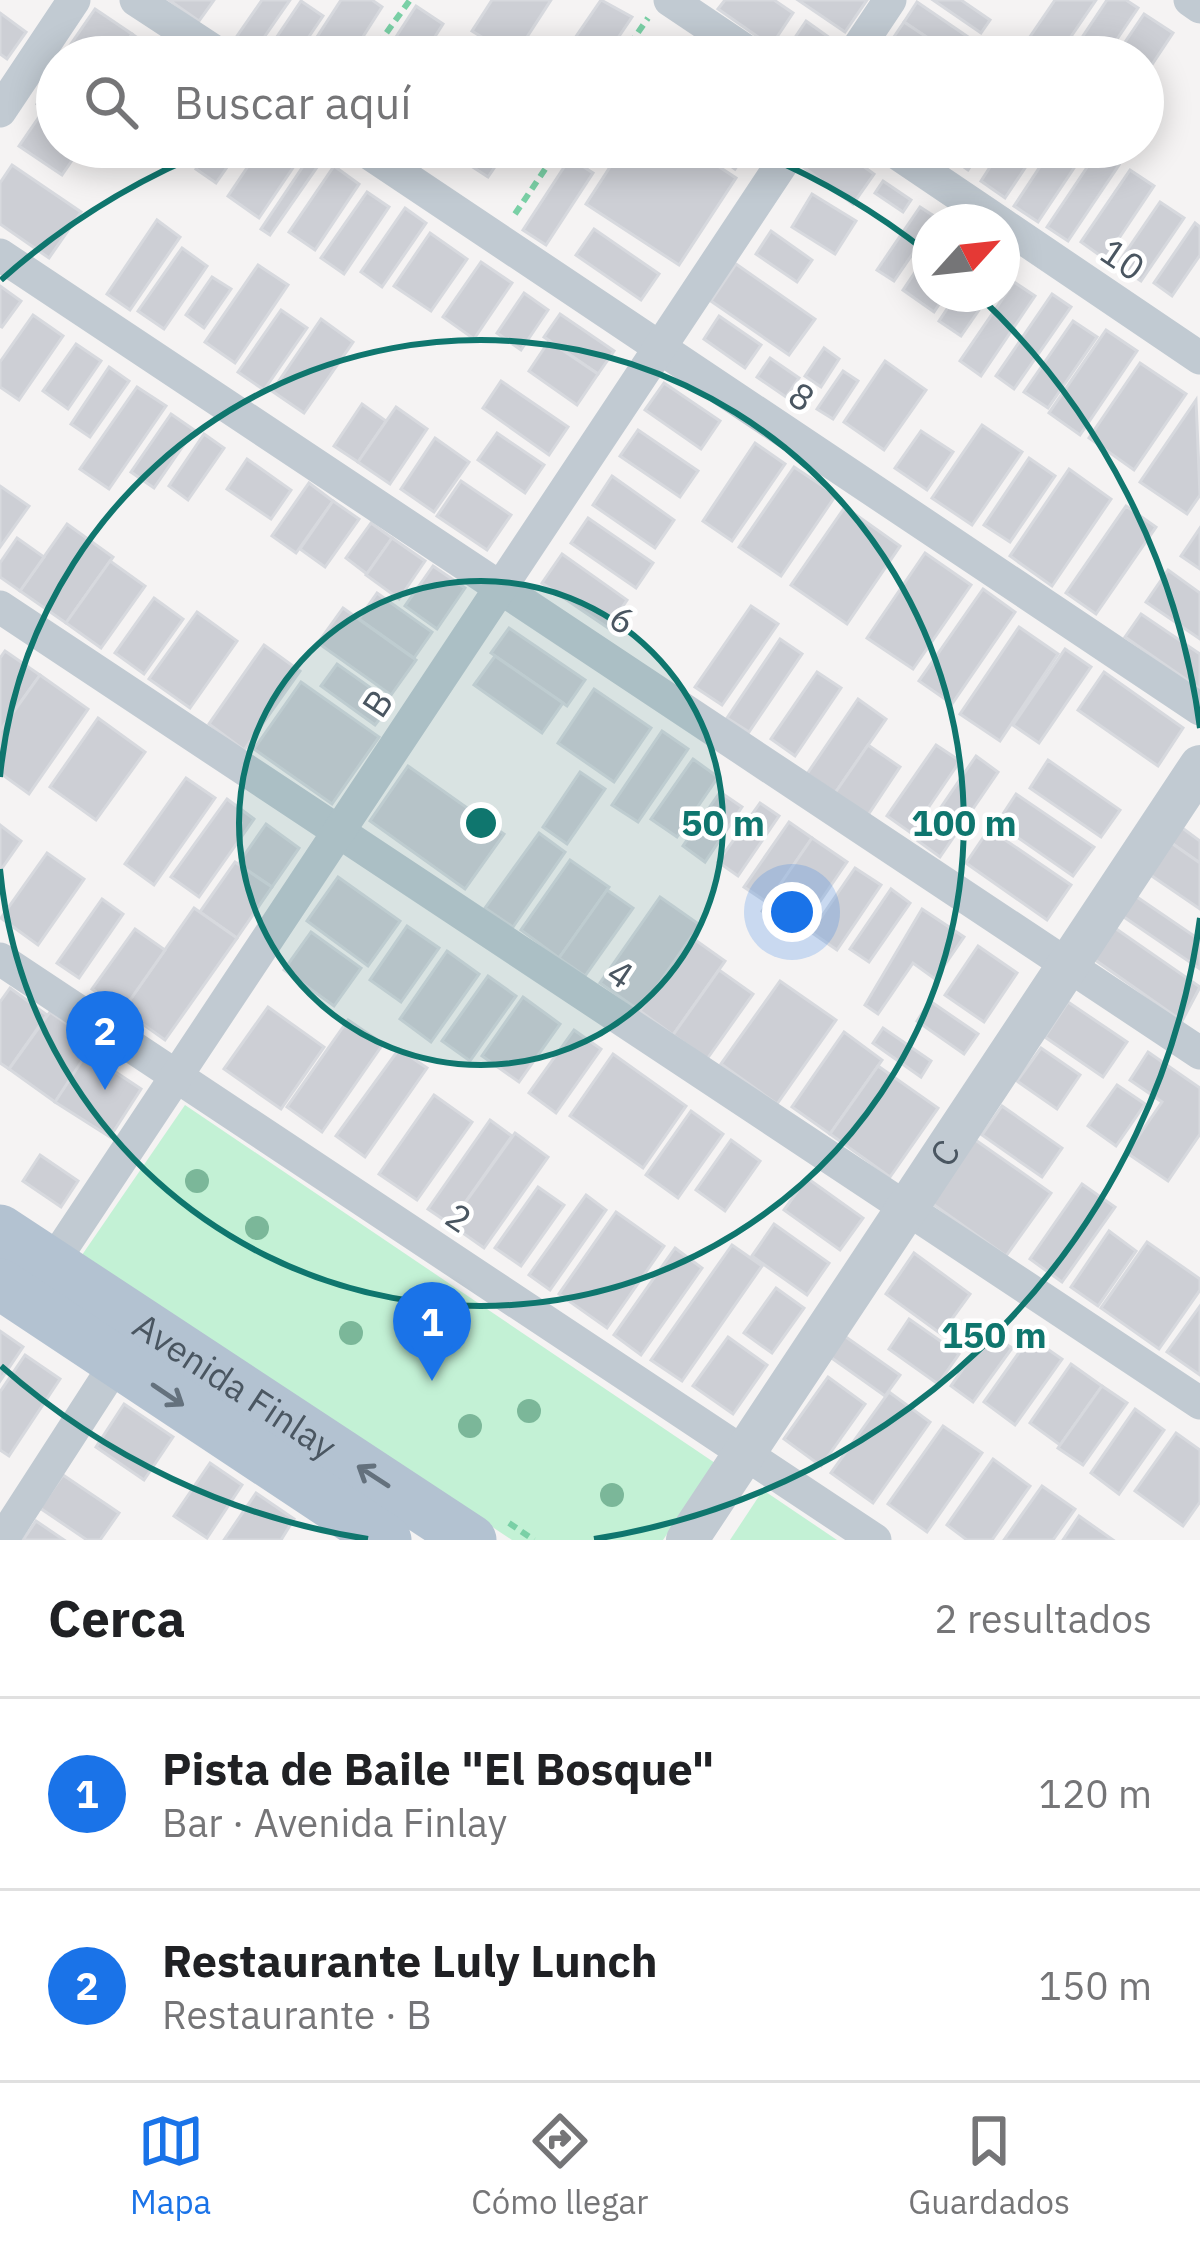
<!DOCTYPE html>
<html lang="es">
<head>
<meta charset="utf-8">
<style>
  :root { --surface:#fff; --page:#f6f6f6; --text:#202124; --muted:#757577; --line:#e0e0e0; --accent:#1a73e8 }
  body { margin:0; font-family:"IBM Plex Sans",sans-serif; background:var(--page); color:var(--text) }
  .compass { position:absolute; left:912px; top:204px; width:108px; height:108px; border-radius:50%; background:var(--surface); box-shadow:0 6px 30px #0003; rotate:63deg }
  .you { position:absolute; left:792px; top:912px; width:42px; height:42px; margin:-30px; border:9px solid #fff; border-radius:50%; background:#1a73e8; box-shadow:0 0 0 18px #1a73e833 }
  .badge { display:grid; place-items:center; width:78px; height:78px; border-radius:50%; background:var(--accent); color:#fff; font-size:39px; font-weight:700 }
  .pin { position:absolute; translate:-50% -99px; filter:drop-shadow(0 3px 6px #0008) }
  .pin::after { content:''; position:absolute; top:63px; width:42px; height:36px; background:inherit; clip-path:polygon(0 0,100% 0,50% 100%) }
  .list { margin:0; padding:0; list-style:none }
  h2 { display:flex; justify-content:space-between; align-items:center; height:156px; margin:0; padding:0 48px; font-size:51px }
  h2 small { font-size:39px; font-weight:400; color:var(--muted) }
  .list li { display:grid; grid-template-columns:78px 1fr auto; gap:36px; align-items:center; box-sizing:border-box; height:192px; padding:0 48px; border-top:3px solid var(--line) }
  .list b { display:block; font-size:45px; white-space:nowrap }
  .list p { margin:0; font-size:39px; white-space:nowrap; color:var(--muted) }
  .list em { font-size:39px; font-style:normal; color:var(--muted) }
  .icon { flex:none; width:66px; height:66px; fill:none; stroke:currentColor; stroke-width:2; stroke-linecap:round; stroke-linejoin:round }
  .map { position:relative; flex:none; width:1200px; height:1540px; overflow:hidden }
  .search { position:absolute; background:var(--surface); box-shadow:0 6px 30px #0003; left:36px; right:36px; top:36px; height:132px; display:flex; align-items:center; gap:30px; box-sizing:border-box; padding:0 42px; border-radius:66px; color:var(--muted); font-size:45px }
  .sheet { height:540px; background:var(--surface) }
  nav { display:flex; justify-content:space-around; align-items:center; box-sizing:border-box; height:168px; border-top:3px solid var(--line); background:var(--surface); font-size:33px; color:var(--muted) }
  nav a { display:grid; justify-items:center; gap:6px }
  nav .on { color:var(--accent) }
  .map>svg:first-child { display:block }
</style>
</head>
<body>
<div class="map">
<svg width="1200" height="1540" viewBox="0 0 1200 1540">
  <rect width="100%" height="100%" fill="#f5f3f3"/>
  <g fill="#c3f1d5">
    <polygon points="185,1105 715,1463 663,1540 512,1540 82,1255"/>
    <polygon points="763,1490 837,1540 730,1540"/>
  </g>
  <g fill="#cdcfd5" stroke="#d7d9de" stroke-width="3">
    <polygon points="169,0 214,0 199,21"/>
    <polygon points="262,0 290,0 256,49 237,36"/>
    <polygon points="341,0 372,0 382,7 350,57 304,57"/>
    <polygon points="492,0 551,0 514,57 472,31"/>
    <polygon points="601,0 632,17 605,57 562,57"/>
    <polygon points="725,0 774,0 793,13 771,46 718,9"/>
    <polygon points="798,0 867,0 845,32"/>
    <polygon points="933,0 961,0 990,20 981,33"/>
    <polygon points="1055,0 1096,0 1057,57 1044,57 1025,44"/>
    <polygon points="1107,0 1126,0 1138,8 1105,57 1069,57"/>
    <polygon points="301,1 323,16 295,57 278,57 268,50"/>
    <polygon points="917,2 968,37 955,56 904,22"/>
    <polygon points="416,6 443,24 422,57 383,57"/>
    <polygon points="95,9 132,34 116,57 62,57"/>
    <polygon points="0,13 26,32 7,59 0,54"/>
    <polygon points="1144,14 1173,33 1143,78 1143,57 1115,57"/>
    <polygon points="806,21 837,43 827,57 782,57"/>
    <polygon points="904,22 955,56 956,57 896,57 885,50"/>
    <polygon points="132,34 157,52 154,57 116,57"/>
    <polygon points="57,75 57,117 37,104"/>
    <polygon points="39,117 57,129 57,147 81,147 62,175 19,146"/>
    <polygon points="211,147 241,147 216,183 196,169"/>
    <polygon points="261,147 307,147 259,218 228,196"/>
    <polygon points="442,147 490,147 503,155 488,177"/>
    <polygon points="623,147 689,147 736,178 679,265 586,204"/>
    <polygon points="705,147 750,147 735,169"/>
    <polygon points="815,147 837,147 874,174 853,204 802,166"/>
    <polygon points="949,147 984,147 968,170 944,153"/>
    <polygon points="1003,147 1039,147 1005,198 981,181"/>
    <polygon points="1053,147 1088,147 1038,222 1014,206"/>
    <polygon points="314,150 324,157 270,235 261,229"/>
    <polygon points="1098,151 1119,165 1068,241 1047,227"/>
    <polygon points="570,158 593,173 546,245 523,230"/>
    <polygon points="12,165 81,212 49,258 0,224 0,183"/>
    <polygon points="334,166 359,184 315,250 289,232"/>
    <polygon points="1130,170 1154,186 1105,259 1081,242"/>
    <polygon points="883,181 911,200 903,212 875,193"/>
    <polygon points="367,192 389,207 344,274 321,258"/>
    <polygon points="812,194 856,221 835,254 792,227"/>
    <polygon points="1160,202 1184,218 1141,281 1117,265"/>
    <polygon points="920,207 937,218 894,281 877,270"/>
    <polygon points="405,208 426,223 382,287 361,272"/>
    <polygon points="157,220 180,237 130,310 107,294"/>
    <polygon points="1195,223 1200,227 1200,255 1172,296 1154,283"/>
    <polygon points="594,229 659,274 641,300 576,255"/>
    <polygon points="771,231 812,260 797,282 756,254"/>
    <polygon points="430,233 467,259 431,311 394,286"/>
    <polygon points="182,248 207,266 164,329 138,311"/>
    <polygon points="930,250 930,294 946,294 934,312 903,290"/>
    <polygon points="481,262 512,283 474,339 443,317"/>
    <polygon points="736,264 815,319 789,355 711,301"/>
    <polygon points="258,265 288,285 235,363 205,342"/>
    <polygon points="212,277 231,289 204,328 186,315"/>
    <polygon points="1014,282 1035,296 981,376 960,361"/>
    <polygon points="0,286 21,301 2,327 0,326"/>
    <polygon points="524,293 548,310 521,350 497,333"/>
    <polygon points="957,294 990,294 961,336 939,321"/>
    <polygon points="1052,294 1071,307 1014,389 996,376"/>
    <polygon points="281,310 307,328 264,390 238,372"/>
    <polygon points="560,314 614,351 598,374 544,337"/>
    <polygon points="33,315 63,336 19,400 0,387 0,362"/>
    <polygon points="719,316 761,345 745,368 704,339"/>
    <polygon points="321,319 353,342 304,413 272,391"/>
    <polygon points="1073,321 1097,337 1048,408 1024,392"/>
    <polygon points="1106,330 1137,351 1080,435 1049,413"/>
    <polygon points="549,341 598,374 577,405 529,371"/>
    <polygon points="76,344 101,361 68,409 43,391"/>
    <polygon points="824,348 839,359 821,387 805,376"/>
    <polygon points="770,358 799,378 786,397 757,377"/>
    <polygon points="885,361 926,390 884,450 844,422"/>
    <polygon points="1140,363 1186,394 1134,470 1089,438"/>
    <polygon points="109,367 129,381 90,437 71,424"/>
    <polygon points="843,371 858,381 833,419 817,409"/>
    <polygon points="501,381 568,427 549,455 483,408"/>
    <polygon points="664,383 720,421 701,449 645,410"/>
    <polygon points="137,387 166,406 109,489 80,469"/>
    <polygon points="1196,400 1200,495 1187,514 1140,482"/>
    <polygon points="362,404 386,421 358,462 334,446"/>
    <polygon points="396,407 427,429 390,484 358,462"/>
    <polygon points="171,414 194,430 154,488 131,472"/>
    <polygon points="982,425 1022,452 972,525 932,498"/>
    <polygon points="638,430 698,471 680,497 620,456"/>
    <polygon points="921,431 953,452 927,490 895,468"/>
    <polygon points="497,433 544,465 525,493 478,460"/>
    <polygon points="204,434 224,448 188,500 169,486"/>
    <polygon points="435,438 469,462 434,512 401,489"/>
    <polygon points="755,443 785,464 732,541 703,521"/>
    <polygon points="1029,458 1055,476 1010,542 984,525"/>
    <polygon points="247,459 291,490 271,519 227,489"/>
    <polygon points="794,467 836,495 781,576 739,547"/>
    <polygon points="1069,469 1111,499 1052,586 1010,556"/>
    <polygon points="612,476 674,520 655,548 593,505"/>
    <polygon points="461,481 511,515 487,550 437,516"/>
    <polygon points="309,483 333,501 296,553 272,536"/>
    <polygon points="0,486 29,506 0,547"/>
    <polygon points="333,501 359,519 325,567 300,549"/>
    <polygon points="1126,506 1156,527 1096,614 1066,593"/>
    <polygon points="845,507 900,546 847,624 791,585"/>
    <polygon points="588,518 653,563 636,588 571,543"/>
    <polygon points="371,523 392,538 367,574 346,558"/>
    <polygon points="67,524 113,557 66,623 20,591"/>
    <polygon points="1200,528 1200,569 1181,556"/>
    <polygon points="17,538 44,557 20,591 0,577 0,563"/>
    <polygon points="392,538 425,561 399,599 366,575"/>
    <polygon points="925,553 971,585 913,669 867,638"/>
    <polygon points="562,554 627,600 608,628 542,583"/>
    <polygon points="110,561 145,586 101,648 66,623"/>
    <polygon points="433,566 465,588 437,629 405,606"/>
    <polygon points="1168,570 1200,593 1200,639 1146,602"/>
    <polygon points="983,589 1015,612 952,704 919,681"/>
    <polygon points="377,593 432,632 414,658 359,619"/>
    <polygon points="154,598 183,619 144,674 115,653"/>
    <polygon points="751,606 778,624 722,705 695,687"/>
    <polygon points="343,608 416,660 391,695 318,643"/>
    <polygon points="197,612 237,641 190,708 149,679"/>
    <polygon points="1141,614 1200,654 1200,689 1125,637"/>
    <polygon points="1019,627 1058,654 1000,741 960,714"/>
    <polygon points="509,628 585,680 567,706 491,653"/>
    <polygon points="780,639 802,654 749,732 727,718"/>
    <polygon points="264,645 300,671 244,750 209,724"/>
    <polygon points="1065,649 1091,667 1039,743 1013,725"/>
    <polygon points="5,651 40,675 0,731 0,658"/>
    <polygon points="495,656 563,703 542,733 474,685"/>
    <polygon points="337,664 392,703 375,725 321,686"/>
    <polygon points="817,672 841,688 795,756 771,739"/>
    <polygon points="1104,672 1183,728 1158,766 1078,710"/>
    <polygon points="40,675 88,709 29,794 0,773 0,731"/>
    <polygon points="301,682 379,737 332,804 254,749"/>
    <polygon points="594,689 651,728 614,782 558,743"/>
    <polygon points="858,699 886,719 835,793 807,774"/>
    <polygon points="98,718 145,752 96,820 50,787"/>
    <polygon points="662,731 688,749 638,822 612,805"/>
    <polygon points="868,745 900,767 868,815 835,793"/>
    <polygon points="936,745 960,761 911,833 887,816"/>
    <polygon points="976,756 998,772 940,857 918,841"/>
    <polygon points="693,759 718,777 677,837 651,819"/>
    <polygon points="1048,760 1120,810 1101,837 1030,788"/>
    <polygon points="408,766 504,834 465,889 370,821"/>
    <polygon points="580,772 605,789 567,844 543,827"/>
    <polygon points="186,778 215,798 154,885 125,864"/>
    <polygon points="720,792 742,807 705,862 683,846"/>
    <polygon points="1016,794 1094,847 1073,876 997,823"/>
    <polygon points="227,799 254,819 199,897 171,877"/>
    <polygon points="760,803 779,816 738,876 718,862"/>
    <polygon points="789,822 812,838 768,903 744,887"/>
    <polygon points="266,824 299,848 272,887 238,864"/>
    <polygon points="0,825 21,841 0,871"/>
    <polygon points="1181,827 1200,841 1200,863 1170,842"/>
    <polygon points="989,829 1071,885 1047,920 966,863"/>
    <polygon points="539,833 565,852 513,927 485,908"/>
    <polygon points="812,838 847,862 797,935 762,911"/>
    <polygon points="1170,842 1200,863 1200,909 1149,874"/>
    <polygon points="47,853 84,879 38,945 1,918"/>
    <polygon points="570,860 609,887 559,958 521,930"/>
    <polygon points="235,862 272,887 237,938 200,912"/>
    <polygon points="855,868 881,885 837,950 811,932"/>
    <polygon points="338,877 400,921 368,966 307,921"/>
    <polygon points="891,889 910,903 869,962 850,949"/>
    <polygon points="607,890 633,908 585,976 559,958"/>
    <polygon points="1134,895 1200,940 1200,969 1121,915"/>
    <polygon points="660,897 700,925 640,1011 600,983"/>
    <polygon points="102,899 123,914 79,978 57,963"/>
    <polygon points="194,908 237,938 165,1040 123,1010"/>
    <polygon points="922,909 964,937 935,979 913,963 878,1014 865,1005"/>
    <polygon points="407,926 439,948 401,1002 370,980"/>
    <polygon points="1112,926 1200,987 1182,1021 1091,957"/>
    <polygon points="135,929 165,950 123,1010 92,989"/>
    <polygon points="311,932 361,968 334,1006 284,970"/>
    <polygon points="691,937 725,961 673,1035 640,1011"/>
    <polygon points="978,946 1017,973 984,1022 945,995"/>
    <polygon points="447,951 479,974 431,1042 400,1019"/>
    <polygon points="719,970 753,994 707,1059 673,1035"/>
    <polygon points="488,976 516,996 470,1061 442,1041"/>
    <polygon points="780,981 836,1020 777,1104 721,1064"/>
    <polygon points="10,988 47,1015 9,1069 0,1063 0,1002"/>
    <polygon points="523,997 560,1024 519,1082 482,1056"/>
    <polygon points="930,1001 978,1034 964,1054 917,1021"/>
    <polygon points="1068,1002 1127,1042 1103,1077 1045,1037"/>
    <polygon points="268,1007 324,1047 281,1109 224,1069"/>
    <polygon points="50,1012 96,1044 55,1102 9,1069"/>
    <polygon points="348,1020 383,1044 322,1132 287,1107"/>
    <polygon points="883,1028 931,1061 921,1077 873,1043"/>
    <polygon points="574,1030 601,1049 556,1113 529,1093"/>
    <polygon points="844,1032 882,1060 830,1134 792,1107"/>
    <polygon points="1041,1048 1080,1075 1057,1109 1017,1081"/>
    <polygon points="399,1049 427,1068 365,1157 336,1136"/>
    <polygon points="1148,1052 1200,1088 1200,1134 1168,1181 1127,1153 1162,1102 1130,1080"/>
    <polygon points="87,1053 141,1089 110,1137 55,1102"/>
    <polygon points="613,1054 686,1106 643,1168 570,1116"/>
    <polygon points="878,1066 938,1108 890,1177 830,1134"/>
    <polygon points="1117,1085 1145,1104 1116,1146 1088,1126"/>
    <polygon points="434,1095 472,1122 417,1200 379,1174"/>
    <polygon points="1002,1106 1062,1148 1042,1177 982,1135"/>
    <polygon points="691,1111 723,1134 678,1198 646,1175"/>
    <polygon points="490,1120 512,1136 450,1224 428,1209"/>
    <polygon points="515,1133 548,1157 484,1248 450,1224"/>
    <polygon points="974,1139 1051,1193 1006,1256 930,1202"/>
    <polygon points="731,1140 760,1161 725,1211 696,1190"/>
    <polygon points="40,1155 78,1181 61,1207 23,1181"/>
    <polygon points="807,1178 863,1218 840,1250 784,1210"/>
    <polygon points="1082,1184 1115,1207 1062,1282 1030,1259"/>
    <polygon points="538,1187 564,1205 521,1266 495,1248"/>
    <polygon points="586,1195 606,1210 550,1290 529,1275"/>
    <polygon points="616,1212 664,1246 607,1328 559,1294"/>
    <polygon points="774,1224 829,1263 807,1295 752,1256"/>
    <polygon points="1109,1231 1136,1251 1098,1306 1071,1287"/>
    <polygon points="1147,1242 1200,1279 1200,1290 1159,1349 1101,1308"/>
    <polygon points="732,1245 762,1266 682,1381 651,1360"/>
    <polygon points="675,1248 702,1268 641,1355 614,1335"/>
    <polygon points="914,1253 970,1294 941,1334 886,1294"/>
    <polygon points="776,1288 804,1308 772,1353 744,1333"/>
    <polygon points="1200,1306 1200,1375 1167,1352"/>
    <polygon points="909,1319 959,1354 938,1384 889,1349"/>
    <polygon points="0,1331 23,1347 0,1381"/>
    <polygon points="989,1332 1012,1348 973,1402 951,1386"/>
    <polygon points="843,1335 900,1375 885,1396 829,1356"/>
    <polygon points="728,1337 767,1365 733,1414 693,1386"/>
    <polygon points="1030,1337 1062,1359 1015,1425 984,1402"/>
    <polygon points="25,1355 60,1379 9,1456 0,1450 0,1392"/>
    <polygon points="1071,1364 1102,1386 1060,1445 1030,1423"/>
    <polygon points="828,1377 865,1404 821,1466 784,1439"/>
    <polygon points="1102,1386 1127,1403 1083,1465 1058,1448"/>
    <polygon points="889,1392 930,1422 873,1503 831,1473"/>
    <polygon points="124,1404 173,1437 144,1480 96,1447"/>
    <polygon points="1135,1409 1164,1430 1119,1494 1091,1473"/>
    <polygon points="943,1426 982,1453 927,1532 888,1504"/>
    <polygon points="1176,1433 1200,1450 1200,1502 1183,1526 1135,1491"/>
    <polygon points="993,1459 1030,1486 992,1540 967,1540 947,1525"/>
    <polygon points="210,1463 242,1485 207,1538 174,1516"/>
    <polygon points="63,1475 119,1513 100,1540 87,1540 40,1508"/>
    <polygon points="1042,1486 1075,1509 1053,1540 1004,1540"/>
    <polygon points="256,1493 294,1519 281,1540 224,1540"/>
    <polygon points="1079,1516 1113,1540 1063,1540"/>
    <polygon points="36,1521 64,1540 23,1540"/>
  </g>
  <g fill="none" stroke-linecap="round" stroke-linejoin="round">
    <g stroke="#7ad0a6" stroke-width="6" stroke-dasharray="9 6" stroke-linecap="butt">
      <polyline points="369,57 410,0"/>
      <polyline points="621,57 648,18"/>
      <polyline points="515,214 560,147"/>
      <polyline points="509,1523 534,1540"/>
    </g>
    <g stroke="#c1cad2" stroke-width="33">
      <polyline points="136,0 223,57"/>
      <polyline points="670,0 755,57"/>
      <polyline points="1190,0 1200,7"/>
      <polyline points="852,57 890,0"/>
      <polyline points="0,111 74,0"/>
      <polyline points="360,147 1200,709"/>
      <polyline points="888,147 999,222"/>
      <polyline points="1002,224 1200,358"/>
      <polyline points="0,255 1200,1053"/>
      <polyline points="0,607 1200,1403"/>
      <polyline points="0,959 875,1540"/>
      <polyline points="41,1280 793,147"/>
      <polyline points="2,1540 128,1345"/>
    </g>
    <path stroke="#c1cad2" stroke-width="42" id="s1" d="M 687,1540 L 1200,766"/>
    <g stroke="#b3c2d1" stroke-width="51">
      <path id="s2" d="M 0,1230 L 471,1540"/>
      <polyline points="0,1284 386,1540"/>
    </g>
  </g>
  <g fill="#7bb799">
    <circle cx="197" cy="1181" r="12"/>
    <circle cx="257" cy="1228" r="12"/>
    <circle cx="351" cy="1333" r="12"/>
    <circle cx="529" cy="1411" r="12"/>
    <circle cx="470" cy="1426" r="12"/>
    <circle cx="612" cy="1495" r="12"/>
  </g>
  <defs><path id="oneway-shaft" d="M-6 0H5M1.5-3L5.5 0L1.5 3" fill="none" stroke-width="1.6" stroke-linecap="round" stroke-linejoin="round" transform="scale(3)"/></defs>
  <g stroke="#64717d">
    <use href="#oneway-shaft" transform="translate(168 1395) rotate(34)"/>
    <use href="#oneway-shaft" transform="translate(373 1476) rotate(-147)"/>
  </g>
  <circle cx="481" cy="823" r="242" fill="#0f766e" fill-opacity=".12"/>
  <g fill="none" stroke="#0f766e" stroke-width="6">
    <circle cx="481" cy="823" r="242"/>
    <path d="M0 777A483 483 0 1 1 0 869"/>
    <path d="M1200 918A725 725 0 0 1 594 1539M368 1539A725 725 0 0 1 1 1366M1 280A725 725 0 0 1 215 148M747 148A725 725 0 0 1 927 252M980 297A725 725 0 0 1 1200 728"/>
  </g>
  <g text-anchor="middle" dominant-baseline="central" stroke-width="9" stroke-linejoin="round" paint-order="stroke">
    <g font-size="36" fill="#4a5661" stroke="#fff">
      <text transform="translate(1123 259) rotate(34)">10</text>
      <text transform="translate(802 396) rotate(34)">8</text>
      <text transform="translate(623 619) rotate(34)">6</text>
      <text transform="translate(377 703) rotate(-56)">B</text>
      <text transform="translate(621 973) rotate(34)">4</text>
      <text stroke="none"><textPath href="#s1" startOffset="465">C</textPath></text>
      <text transform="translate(459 1217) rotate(34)">2</text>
      <text stroke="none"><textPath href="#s2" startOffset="282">Avenida Finlay</textPath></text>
    </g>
  </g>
  <circle cx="481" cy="823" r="18" fill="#0f766e" stroke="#fff" stroke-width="6"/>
  <g font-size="36" text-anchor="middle" font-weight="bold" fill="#0f766e" stroke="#fff" stroke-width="9" stroke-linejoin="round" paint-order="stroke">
    <text x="723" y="836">50 m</text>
    <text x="964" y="836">100 m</text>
    <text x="994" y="1348">150 m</text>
  </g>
</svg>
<svg class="compass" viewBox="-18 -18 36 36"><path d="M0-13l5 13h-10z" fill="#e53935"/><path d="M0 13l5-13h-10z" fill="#757577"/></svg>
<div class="you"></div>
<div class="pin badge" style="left:432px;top:1381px">1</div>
<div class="pin badge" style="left:105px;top:1090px">2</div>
<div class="search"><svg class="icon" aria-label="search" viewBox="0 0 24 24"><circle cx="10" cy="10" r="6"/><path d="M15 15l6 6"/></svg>Buscar aquí</div>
</div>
<section class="sheet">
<h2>Cerca<small>2 resultados</small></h2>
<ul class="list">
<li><span class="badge">1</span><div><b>Pista de Baile &quot;El Bosque&quot;</b><p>Bar · Avenida Finlay</p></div><em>120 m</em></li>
<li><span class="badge">2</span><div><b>Restaurante Luly Lunch</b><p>Restaurante · B</p></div><em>150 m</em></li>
</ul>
</section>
<nav>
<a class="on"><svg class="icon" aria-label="map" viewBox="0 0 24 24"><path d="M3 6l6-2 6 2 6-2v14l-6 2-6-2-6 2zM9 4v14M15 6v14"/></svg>Mapa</a>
<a><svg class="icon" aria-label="directions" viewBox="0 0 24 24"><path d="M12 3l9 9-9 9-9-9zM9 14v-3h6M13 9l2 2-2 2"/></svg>Cómo llegar</a>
<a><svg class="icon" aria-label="saved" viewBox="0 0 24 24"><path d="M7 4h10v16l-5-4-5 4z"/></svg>Guardados</a>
</nav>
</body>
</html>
